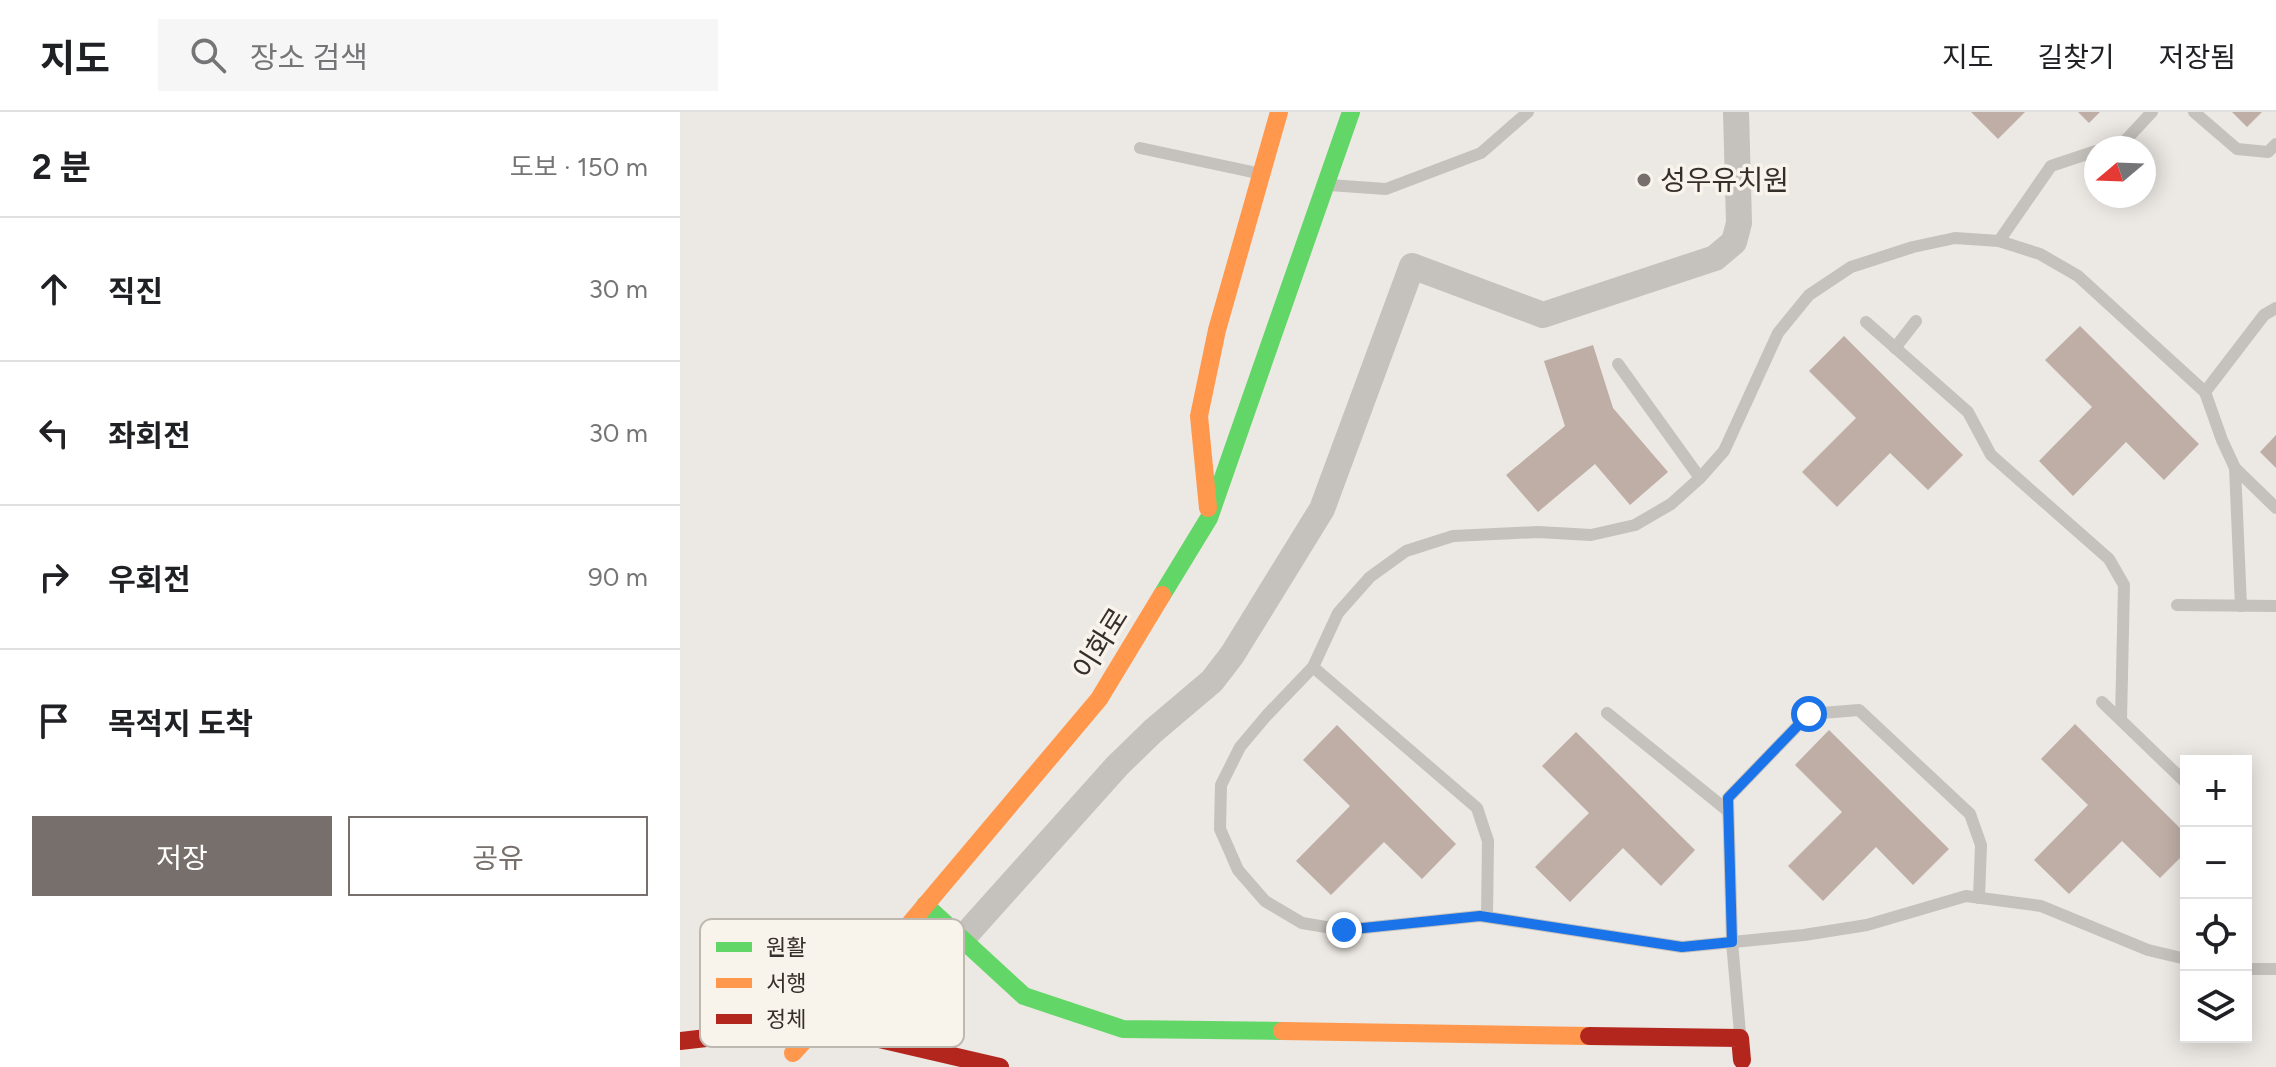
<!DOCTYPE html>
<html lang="ko">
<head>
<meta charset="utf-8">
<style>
  :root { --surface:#fff; --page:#f6f6f6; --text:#202124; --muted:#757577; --line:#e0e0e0; --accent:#766f6b }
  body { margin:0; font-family:Figtree,"Noto Sans KR",sans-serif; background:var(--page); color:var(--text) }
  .controls { position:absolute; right:24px; bottom:24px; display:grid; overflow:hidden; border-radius:0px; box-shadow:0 4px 20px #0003 }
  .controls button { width:72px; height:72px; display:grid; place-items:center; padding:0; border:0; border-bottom:2px solid var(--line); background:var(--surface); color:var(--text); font:40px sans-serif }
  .compass { position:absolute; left:1404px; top:24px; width:72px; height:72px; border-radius:50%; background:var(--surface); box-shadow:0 4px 20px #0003; rotate:251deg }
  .stop { position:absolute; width:24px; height:24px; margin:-18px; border:6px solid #1a73e8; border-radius:50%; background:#fff }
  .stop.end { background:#1a73e8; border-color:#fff; box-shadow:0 2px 8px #0008 }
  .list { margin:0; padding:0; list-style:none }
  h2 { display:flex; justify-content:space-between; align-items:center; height:104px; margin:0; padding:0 32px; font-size:34px }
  h2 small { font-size:26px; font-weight:400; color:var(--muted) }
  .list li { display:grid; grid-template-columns:52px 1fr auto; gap:24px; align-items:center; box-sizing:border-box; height:144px; padding:0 32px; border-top:2px solid var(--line) }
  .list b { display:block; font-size:30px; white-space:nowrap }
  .list em { font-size:26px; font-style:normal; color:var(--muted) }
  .actions { display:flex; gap:16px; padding:24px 32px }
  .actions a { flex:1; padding:18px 0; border:2px solid var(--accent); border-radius:0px; text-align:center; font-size:28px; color:var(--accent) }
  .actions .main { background:var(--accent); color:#fff }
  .icon { flex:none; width:44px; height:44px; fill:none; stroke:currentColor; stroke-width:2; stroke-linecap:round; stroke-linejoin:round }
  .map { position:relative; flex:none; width:1596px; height:955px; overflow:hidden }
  header { display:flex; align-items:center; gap:48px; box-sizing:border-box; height:112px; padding:0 40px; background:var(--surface); border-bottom:2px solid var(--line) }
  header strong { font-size:38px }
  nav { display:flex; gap:44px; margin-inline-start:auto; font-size:28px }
  .search { width:560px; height:72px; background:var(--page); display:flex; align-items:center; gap:20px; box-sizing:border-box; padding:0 28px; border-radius:0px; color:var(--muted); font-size:30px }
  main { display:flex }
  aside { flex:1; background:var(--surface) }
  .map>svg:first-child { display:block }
</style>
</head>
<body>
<header>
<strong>지도</strong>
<div class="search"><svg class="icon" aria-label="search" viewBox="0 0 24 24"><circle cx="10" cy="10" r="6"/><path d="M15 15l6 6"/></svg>장소 검색</div>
<nav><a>지도</a><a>길찾기</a><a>저장됨</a></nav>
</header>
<main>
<aside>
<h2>2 분<small>도보 · 150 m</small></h2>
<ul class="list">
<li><svg class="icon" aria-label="ahead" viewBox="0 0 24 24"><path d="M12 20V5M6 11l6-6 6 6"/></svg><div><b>직진</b></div><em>30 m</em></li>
<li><svg class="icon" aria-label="left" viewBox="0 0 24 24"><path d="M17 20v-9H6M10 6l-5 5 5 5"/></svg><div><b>좌회전</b></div><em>30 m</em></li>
<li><svg class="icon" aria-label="right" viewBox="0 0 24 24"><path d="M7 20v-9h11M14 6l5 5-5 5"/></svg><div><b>우회전</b></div><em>90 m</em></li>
<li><svg class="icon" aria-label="arrive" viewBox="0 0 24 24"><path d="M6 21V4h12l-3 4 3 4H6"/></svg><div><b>목적지 도착</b></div></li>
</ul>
<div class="actions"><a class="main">저장</a><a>공유</a></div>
</aside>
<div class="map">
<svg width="1596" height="955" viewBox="0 0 1596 955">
  <rect width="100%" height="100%" fill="#ece8e3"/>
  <g fill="#beaea6">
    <polygon points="1291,0 1345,0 1318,27"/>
    <polygon points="1398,0 1420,0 1409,11"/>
    <polygon points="1552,0 1582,0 1567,15"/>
    <polygon points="1400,214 1519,332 1484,368 1446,330 1393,384 1359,349 1412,295 1365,248"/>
    <polygon points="1164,224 1283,343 1248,378 1210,341 1157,395 1122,360 1176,306 1129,259"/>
    <polygon points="913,233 933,296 988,360 950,393 915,352 858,400 826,363 885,314 864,249"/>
    <polygon points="1596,323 1596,356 1580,340"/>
    <polygon points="1395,612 1506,722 1506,740 1480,766 1442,729 1389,782 1354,748 1408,693 1361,647"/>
    <polygon points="657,613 776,732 742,767 704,730 651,783 616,749 670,694 623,648"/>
    <polygon points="1149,618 1269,737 1233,773 1196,735 1143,789 1108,754 1162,700 1115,653"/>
    <polygon points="896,620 1015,738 981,774 943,736 890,790 855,755 909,701 862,654"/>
  </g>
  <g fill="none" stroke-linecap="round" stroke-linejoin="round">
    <g stroke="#c5c1bc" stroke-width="12">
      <polyline points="1514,0 1557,37 1588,40 1596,32"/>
      <polyline points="460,36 577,61"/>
      <polyline points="1426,36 1444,30 1472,0"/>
      <polyline points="649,73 706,77 801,41 848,0"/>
      <polyline points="1319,129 1371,54 1416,39"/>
      <polyline points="1186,210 1288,300 1311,343 1429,447 1444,473 1441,608"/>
      <polyline points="1215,236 1236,209"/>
      <polyline points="938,252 1020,366"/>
      <polyline points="1555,356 1596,396"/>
      <polyline points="1497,493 1596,494"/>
      <polyline points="1561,494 1555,356 1542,328 1525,280 1584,203 1596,196"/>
      <polyline points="633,555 797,696 808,729 807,805"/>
      <polyline points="1422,590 1506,671"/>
      <polyline points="927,601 1048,699"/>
      <polyline points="1506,847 1468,838 1361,794 1286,784 1187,813 1124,823 1002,835 800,804 664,818 622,811 585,789 558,758 540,717 541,673 560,635 587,603 633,555 658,501 690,465 726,439 773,424 858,420 911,423 955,413 991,392 1020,366 1044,339 1098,221 1129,183 1171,155 1233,135 1275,126 1319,129 1360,142 1398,164 1525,280"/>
      <polyline points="1566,857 1596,857"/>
      <polyline points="1060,921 1052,830 1048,686 1129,602 1179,598 1290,702 1301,733 1299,786"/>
    </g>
    <polyline stroke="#c5c1bc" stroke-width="26" points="282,827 437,654 473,619 532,569 552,543 642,397 732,154 863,203 1035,146 1054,130 1059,111 1056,0"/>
    <g stroke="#63d668" stroke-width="18">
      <polyline points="482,483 529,406 671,0"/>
      <polyline points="245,793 344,884 443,917 602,919"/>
    </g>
    <g stroke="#ff974d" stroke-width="18">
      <polyline points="528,396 519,304 537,218 599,0"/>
      <polyline points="602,919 909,924"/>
      <polyline points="113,941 222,821 419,587 482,483"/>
    </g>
    <g stroke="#b3261e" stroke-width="18">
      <polyline points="909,924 1060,926 1062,948"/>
      <polyline points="0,929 139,913 320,955"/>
    </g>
  </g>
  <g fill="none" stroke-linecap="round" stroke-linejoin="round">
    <polyline stroke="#1a73e8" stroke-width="10" points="664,818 800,804 1002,835 1052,830 1048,686 1129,602"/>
  </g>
  <circle fill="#766f6b" stroke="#f8f3eb" stroke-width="3" cx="964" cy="68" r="8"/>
  <g text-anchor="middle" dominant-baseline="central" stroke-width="7" stroke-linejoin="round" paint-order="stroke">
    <g font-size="28" fill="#362e2a" stroke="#f8f3eb" text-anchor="start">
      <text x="980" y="68">성우유치원</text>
    </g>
    <g font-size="28" fill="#362e2a" stroke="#f8f3eb">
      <text transform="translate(420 531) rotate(-58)">이화로</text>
    </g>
  </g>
  <rect x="20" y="807" width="264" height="128" rx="12" fill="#f8f3eb" stroke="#beb8b1" stroke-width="2"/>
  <rect x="36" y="830" width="36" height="10" fill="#63d668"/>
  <rect x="36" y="866" width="36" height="10" fill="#ff974d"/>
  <rect x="36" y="902" width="36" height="10" fill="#b3261e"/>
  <g font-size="22" fill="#362e2a">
    <text x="86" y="843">원활</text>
    <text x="86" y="879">서행</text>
    <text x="86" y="915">정체</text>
  </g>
</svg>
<div class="controls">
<button>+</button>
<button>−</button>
<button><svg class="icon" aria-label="locate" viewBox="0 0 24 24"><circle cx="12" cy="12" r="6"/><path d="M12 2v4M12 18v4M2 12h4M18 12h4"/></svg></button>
<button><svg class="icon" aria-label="layers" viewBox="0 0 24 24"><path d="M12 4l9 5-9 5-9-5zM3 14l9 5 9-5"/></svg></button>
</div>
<svg class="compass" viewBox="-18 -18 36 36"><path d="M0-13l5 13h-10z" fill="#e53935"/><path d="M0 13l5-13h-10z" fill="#757577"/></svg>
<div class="stop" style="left:1129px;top:602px"></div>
<div class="stop end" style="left:664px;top:818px"></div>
</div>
</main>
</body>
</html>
